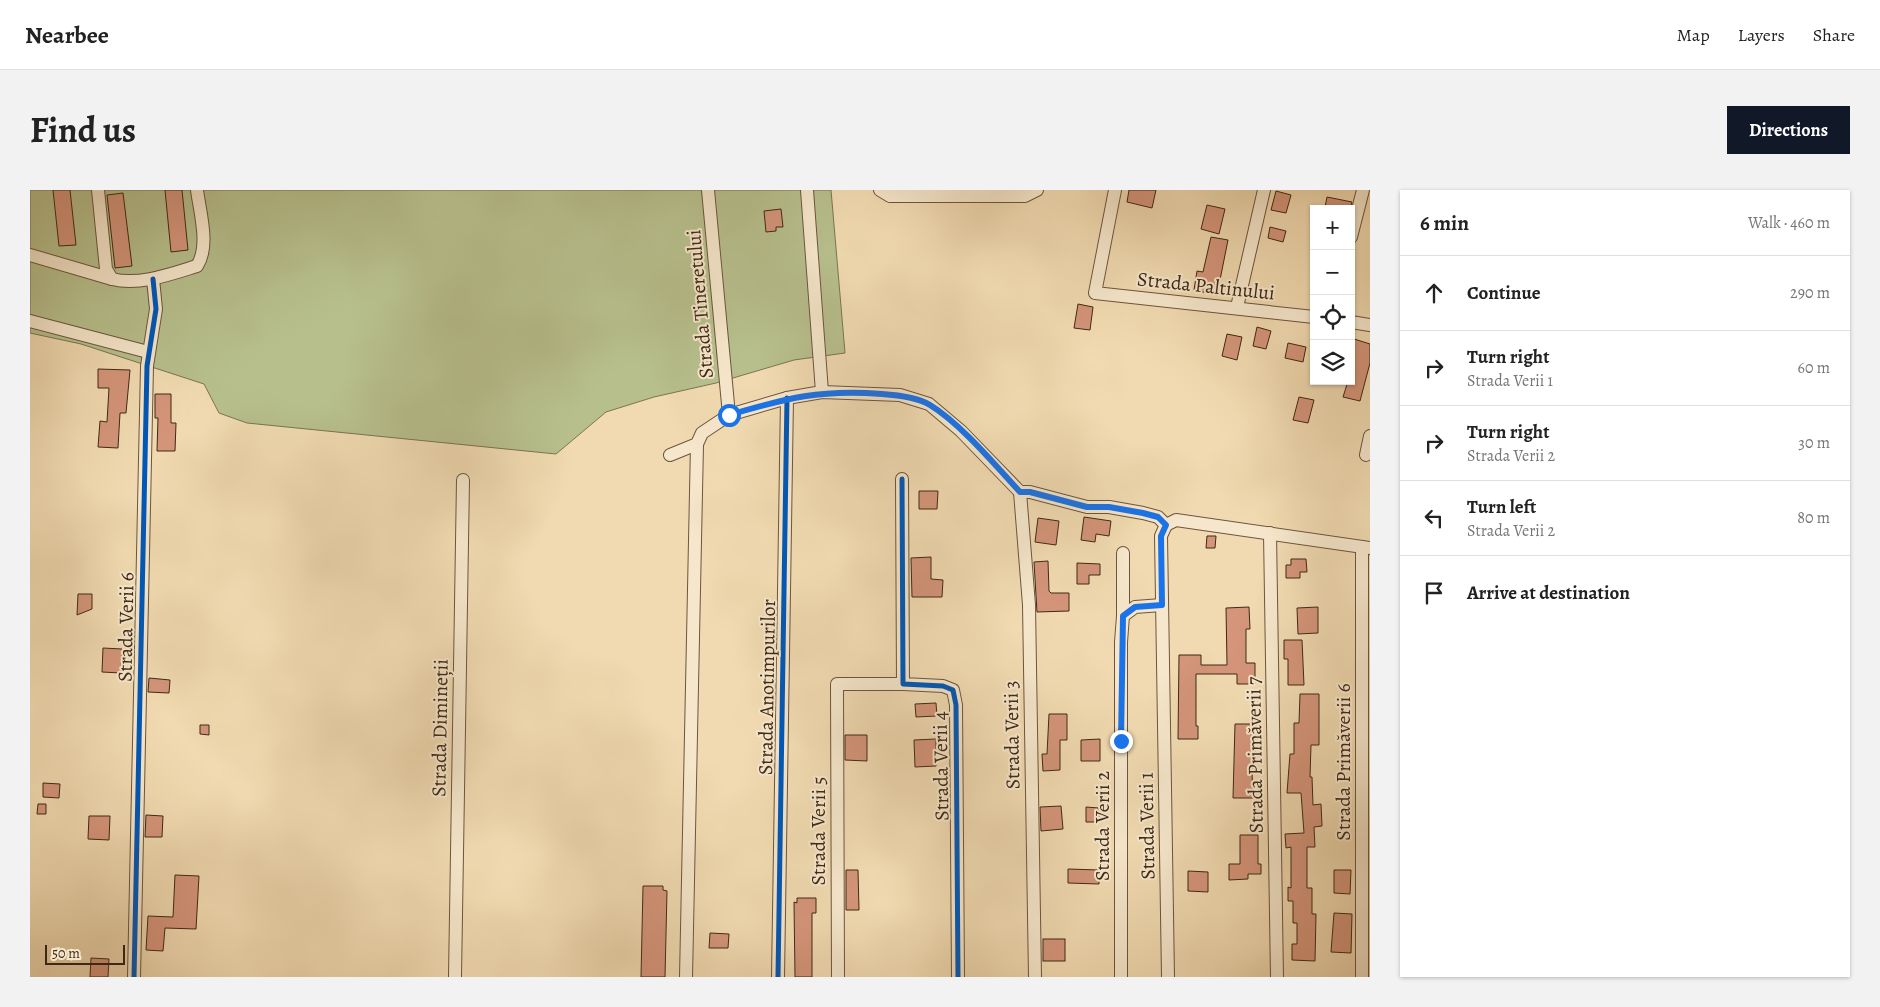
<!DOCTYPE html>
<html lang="en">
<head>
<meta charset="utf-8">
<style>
  :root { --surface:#fff; --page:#f2f2f2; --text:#222; --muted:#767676; --line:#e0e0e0; --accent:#111827 }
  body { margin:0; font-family:Alegreya,serif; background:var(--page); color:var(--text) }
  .controls { position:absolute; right:15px; top:15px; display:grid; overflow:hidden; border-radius:0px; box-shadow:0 1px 4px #0004 }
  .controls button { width:45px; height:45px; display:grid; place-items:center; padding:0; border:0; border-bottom:1px solid var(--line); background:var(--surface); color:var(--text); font:25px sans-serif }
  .scale { position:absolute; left:15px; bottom:12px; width:80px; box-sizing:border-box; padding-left:5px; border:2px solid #3f2916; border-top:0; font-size:14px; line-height:18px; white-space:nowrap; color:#3f2916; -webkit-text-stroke:4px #f6e7cc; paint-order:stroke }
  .stop { position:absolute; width:15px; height:15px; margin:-11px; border:4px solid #1a73e8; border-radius:50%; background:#fff }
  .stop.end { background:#1a73e8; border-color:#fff; box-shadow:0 1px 5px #0008 }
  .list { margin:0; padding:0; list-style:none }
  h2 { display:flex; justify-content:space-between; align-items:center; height:65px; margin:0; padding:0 20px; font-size:21px }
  h2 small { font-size:16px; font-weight:400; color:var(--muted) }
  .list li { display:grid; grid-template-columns:32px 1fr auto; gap:15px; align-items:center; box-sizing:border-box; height:75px; padding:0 20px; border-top:1px solid var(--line) }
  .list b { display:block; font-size:19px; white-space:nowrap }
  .list p { margin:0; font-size:16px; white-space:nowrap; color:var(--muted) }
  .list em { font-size:16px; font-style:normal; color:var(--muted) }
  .icon { flex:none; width:28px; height:28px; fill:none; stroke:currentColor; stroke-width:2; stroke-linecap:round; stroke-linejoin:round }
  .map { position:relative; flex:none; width:1340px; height:787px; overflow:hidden; border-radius:0px }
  header { display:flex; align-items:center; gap:30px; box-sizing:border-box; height:70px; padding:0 25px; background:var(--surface); border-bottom:1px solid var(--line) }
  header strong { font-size:24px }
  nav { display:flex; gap:28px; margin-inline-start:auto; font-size:18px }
  .intro { display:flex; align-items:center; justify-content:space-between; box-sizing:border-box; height:120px; padding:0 30px }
  h1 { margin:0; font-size:35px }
  .button { padding:12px 22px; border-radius:0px; background:var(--accent); color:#fff; font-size:18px; font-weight:700 }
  main { display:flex; gap:30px; padding:0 30px }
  aside { flex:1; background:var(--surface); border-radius:0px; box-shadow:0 1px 4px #0004 }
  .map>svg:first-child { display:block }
</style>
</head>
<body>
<header>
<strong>Nearbee</strong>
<nav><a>Map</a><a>Layers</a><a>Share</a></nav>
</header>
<div class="intro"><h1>Find us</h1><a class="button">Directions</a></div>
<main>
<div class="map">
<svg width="1340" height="787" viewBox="0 0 1340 787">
  <rect width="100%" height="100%" fill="#f1dab1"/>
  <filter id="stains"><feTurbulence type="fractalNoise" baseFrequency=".004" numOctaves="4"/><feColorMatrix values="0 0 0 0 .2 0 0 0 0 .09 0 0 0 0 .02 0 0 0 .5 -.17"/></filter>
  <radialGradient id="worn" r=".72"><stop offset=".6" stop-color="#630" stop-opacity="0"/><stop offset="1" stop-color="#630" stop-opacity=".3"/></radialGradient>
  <polygon fill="#b7c08d" stroke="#7b7452" points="0,0 801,0 815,163 764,170 686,193 624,207 576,222 526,264 217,233 189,223 174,194 51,154 0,143"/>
  <g fill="#d4957a" stroke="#3f2916">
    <polygon points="23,0 40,0 46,55 29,56"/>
    <polygon points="135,0 152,0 158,60 141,62"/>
    <polygon points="1099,0 1126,0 1122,18 1097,12"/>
    <polygon points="1246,1 1261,5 1256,23 1241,20"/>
    <polygon points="93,3 102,76 85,78 77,5"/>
    <polygon points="1297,7 1322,12 1320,19 1295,17"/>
    <polygon points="1177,15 1195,19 1189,44 1171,39"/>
    <polygon points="751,19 753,37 746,37 746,41 736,42 734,21"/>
    <polygon points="1240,37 1256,41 1253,52 1238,48"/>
    <polygon points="1181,47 1198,50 1187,105 1164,100 1167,81 1173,82"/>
    <polygon points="1048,114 1063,117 1060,140 1044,138"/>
    <polygon points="1227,137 1241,141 1236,159 1223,156"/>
    <polygon points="1197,144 1212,147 1207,170 1192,166"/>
    <polygon points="1321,148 1340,154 1340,173 1330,211 1313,207 1318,191 1321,191"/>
    <polygon points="1258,153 1276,157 1273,172 1255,168"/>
    <polygon points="68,179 100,180 96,223 90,223 88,258 68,257 70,231 77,232 79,198 68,198"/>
    <polygon points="125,204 141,204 141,233 146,233 145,261 127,261 128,228 125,228"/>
    <polygon points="1269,207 1284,210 1278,233 1263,230"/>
    <polygon points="889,301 908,301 907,319 889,319"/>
    <polygon points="1054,327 1081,331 1079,346 1066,344 1065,352 1051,350"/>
    <polygon points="1008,328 1029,331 1026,355 1005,352"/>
    <polygon points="1177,346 1186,346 1185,358 1176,358"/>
    <polygon points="901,367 901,389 913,390 912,407 882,407 881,368"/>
    <polygon points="1261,369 1276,369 1277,382 1270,382 1270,388 1256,388 1256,375 1261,375"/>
    <polygon points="1018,371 1019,401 1021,403 1039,403 1039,421 1007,422 1004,372"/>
    <polygon points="1047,373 1070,374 1070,385 1059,385 1059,394 1047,394"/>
    <polygon points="48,404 62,404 62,419 47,425"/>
    <polygon points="1219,417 1220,439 1216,439 1216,473 1225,473 1225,494 1207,494 1207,484 1166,484 1166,536 1168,536 1168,549 1148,549 1149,465 1171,465 1171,475 1197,475 1196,418"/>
    <polygon points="1288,417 1288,443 1268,444 1267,418"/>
    <polygon points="1254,450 1272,450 1274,495 1258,495 1258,469 1254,469"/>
    <polygon points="73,458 92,459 91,483 72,482"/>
    <polygon points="119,488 140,490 139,503 118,502"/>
    <polygon points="1270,504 1289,504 1289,555 1281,555 1280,587 1282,587 1283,615 1291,614 1292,636 1284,637 1285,657 1277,657 1277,698 1282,698 1282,724 1286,724 1285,771 1262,770 1262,754 1267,754 1267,733 1263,733 1263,711 1258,711 1258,697 1261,698 1261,657 1256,658 1255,644 1274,643 1271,603 1257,603 1260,564 1264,564 1264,533 1269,533"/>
    <polygon points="906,513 907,526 886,527 885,514"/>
    <polygon points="1019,524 1037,524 1037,550 1030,550 1030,580 1013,581 1012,564 1017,564"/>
    <polygon points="1205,534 1226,534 1225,582 1222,582 1223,608 1203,608"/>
    <polygon points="170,535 179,535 179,545 170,544"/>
    <polygon points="815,545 837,545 837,571 815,570"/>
    <polygon points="906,549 906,576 885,577 884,550"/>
    <polygon points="1070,549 1070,571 1051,571 1051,550"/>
    <polygon points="13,593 30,594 29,608 13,607"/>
    <polygon points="8,614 16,614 16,624 7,624"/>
    <polygon points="1031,616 1033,639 1011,641 1010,617"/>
    <polygon points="1056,617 1069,618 1069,632 1056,632"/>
    <polygon points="116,625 133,626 132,647 115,647"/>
    <polygon points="59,626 80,626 79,650 58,649"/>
    <polygon points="1210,645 1228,645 1228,674 1231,674 1231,684 1218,684 1218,689 1199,690 1199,674 1210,674"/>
    <polygon points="1038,679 1069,680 1069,694 1038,693"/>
    <polygon points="816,680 828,680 829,720 816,720"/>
    <polygon points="1304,680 1321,680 1320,704 1304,703"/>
    <polygon points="1158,681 1178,682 1178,702 1158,701"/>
    <polygon points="145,685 169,686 166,739 135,738 133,761 116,760 118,726 143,727"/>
    <polygon points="613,696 633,696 633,700 637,701 635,787 611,787"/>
    <polygon points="767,708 786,708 786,723 782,723 782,787 765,787 764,712 767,713"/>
    <polygon points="1304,723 1322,724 1321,763 1301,762"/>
    <polygon points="680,743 699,744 698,758 679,758"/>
    <rect x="1013" y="749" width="22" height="22"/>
    <polygon points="61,768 79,769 78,787 60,787"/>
  </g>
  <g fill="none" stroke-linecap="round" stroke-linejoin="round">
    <g stroke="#6c553d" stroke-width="14">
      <g id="minor">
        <path d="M 68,0 L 76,79 L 82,89 C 109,96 141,84 167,76 C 180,56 170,23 167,0"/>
        <polyline points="678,0 699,225"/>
        <polyline points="777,0 792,202"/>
        <polyline points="850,0 860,6 995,6 1007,0"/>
        <polyline points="1085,0 1065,103 1284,127"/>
        <polyline points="1321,47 1333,0"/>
        <polyline points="0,65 82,89"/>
        <polyline points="1207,117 1234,0"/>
        <polyline points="0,131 118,162"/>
        <polyline points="1321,132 1340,135"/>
        <polyline points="640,265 667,254 672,243 699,225 757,208 792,202 870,205 899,214 931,241 990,302"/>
        <polyline points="1336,265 1340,246"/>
        <polyline points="872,289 873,494 913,496 923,500 926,515 928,787"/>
        <polyline points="990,302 999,415 1005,787"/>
        <polyline points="990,302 1000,302 1057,317 1079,317 1113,323 1128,327 1136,335"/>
        <polyline points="1136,335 1131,346 1138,787"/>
        <polyline points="1136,335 1146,330 1340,358"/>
        <polyline points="1240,343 1247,787"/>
        <polyline points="1332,357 1332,787"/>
        <polyline points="1093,363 1093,426"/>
        <polyline points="104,787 117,176 126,119 123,89"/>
        <polyline points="425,787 433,290"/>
        <polyline points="656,787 667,254"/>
        <polyline points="748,787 757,208"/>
        <polyline points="808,787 807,494 873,494"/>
        <polyline points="1091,787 1091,452 1093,426 1105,417 1132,415"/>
      </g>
    </g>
    <use href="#minor" stroke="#f6e7cc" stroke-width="12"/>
    <g stroke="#f6e7cc" stroke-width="8">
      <g id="cycleway">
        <polyline points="872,289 873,494 913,496 923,500 926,515 928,787"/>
        <polyline points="104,787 117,176 126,119 123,89"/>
        <polyline points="748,787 757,208"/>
      </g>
    </g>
    <use href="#cycleway" stroke="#0057b8" stroke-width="5"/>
  </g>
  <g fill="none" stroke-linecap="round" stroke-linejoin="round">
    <path stroke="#1a73e8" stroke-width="6" d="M 699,225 C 757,208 791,199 852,204 C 867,205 887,207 900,215 C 931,234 965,275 990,302 L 1000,302 L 1057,317 L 1079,317 L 1113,323 L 1128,327 L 1136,335 L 1131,346 L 1132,415 L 1105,417 L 1093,426 L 1091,551"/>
  </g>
  <g text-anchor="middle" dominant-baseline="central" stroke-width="4" stroke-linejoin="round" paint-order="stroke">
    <g font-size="20" fill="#3f2916" stroke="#f6e7cc">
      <text transform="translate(1176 96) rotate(6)">Strada Paltinului</text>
      <text transform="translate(670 114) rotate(-95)">Strada Tineretului</text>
      <text transform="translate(96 437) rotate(-89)">Strada Verii 6</text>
      <text transform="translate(737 497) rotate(-89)">Strada Anotimpurilor</text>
      <text transform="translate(410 538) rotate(-89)">Strada Dimineții</text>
      <text transform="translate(982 545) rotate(-91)">Strada Verii 3</text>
      <text transform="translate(1225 565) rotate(-91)">Strada Primăverii 7</text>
      <text transform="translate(1313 572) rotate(-90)">Strada Primăverii 6</text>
      <text transform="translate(911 576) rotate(-91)">Strada Verii 4</text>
      <text transform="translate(1072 636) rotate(-90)">Strada Verii 2</text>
      <text transform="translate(1117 636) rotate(-91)">Strada Verii 1</text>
      <text transform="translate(788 641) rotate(-90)">Strada Verii 5</text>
    </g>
  </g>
  <rect width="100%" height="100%" filter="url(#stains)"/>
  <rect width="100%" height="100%" fill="url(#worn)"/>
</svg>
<div class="controls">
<button>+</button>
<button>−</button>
<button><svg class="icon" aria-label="locate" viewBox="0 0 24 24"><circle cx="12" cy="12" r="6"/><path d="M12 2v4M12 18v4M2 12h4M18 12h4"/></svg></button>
<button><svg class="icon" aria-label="layers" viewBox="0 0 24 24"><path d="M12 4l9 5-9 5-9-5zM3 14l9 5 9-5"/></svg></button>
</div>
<div class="scale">50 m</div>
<div class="stop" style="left:699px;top:225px"></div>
<div class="stop end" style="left:1091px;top:551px"></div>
</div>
<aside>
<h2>6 min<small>Walk · 460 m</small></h2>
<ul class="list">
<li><svg class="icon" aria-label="ahead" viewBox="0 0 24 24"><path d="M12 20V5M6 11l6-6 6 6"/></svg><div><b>Continue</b></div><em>290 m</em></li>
<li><svg class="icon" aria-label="right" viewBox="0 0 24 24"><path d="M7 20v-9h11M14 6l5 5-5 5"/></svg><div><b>Turn right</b><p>Strada Verii 1</p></div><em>60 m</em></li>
<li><svg class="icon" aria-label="right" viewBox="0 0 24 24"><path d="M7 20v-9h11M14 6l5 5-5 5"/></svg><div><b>Turn right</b><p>Strada Verii 2</p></div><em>30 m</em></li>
<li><svg class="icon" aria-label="left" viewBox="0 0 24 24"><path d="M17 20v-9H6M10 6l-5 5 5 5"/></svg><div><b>Turn left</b><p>Strada Verii 2</p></div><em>80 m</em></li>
<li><svg class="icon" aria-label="arrive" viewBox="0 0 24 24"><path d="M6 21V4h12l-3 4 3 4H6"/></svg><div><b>Arrive at destination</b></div></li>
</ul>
</aside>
</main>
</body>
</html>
